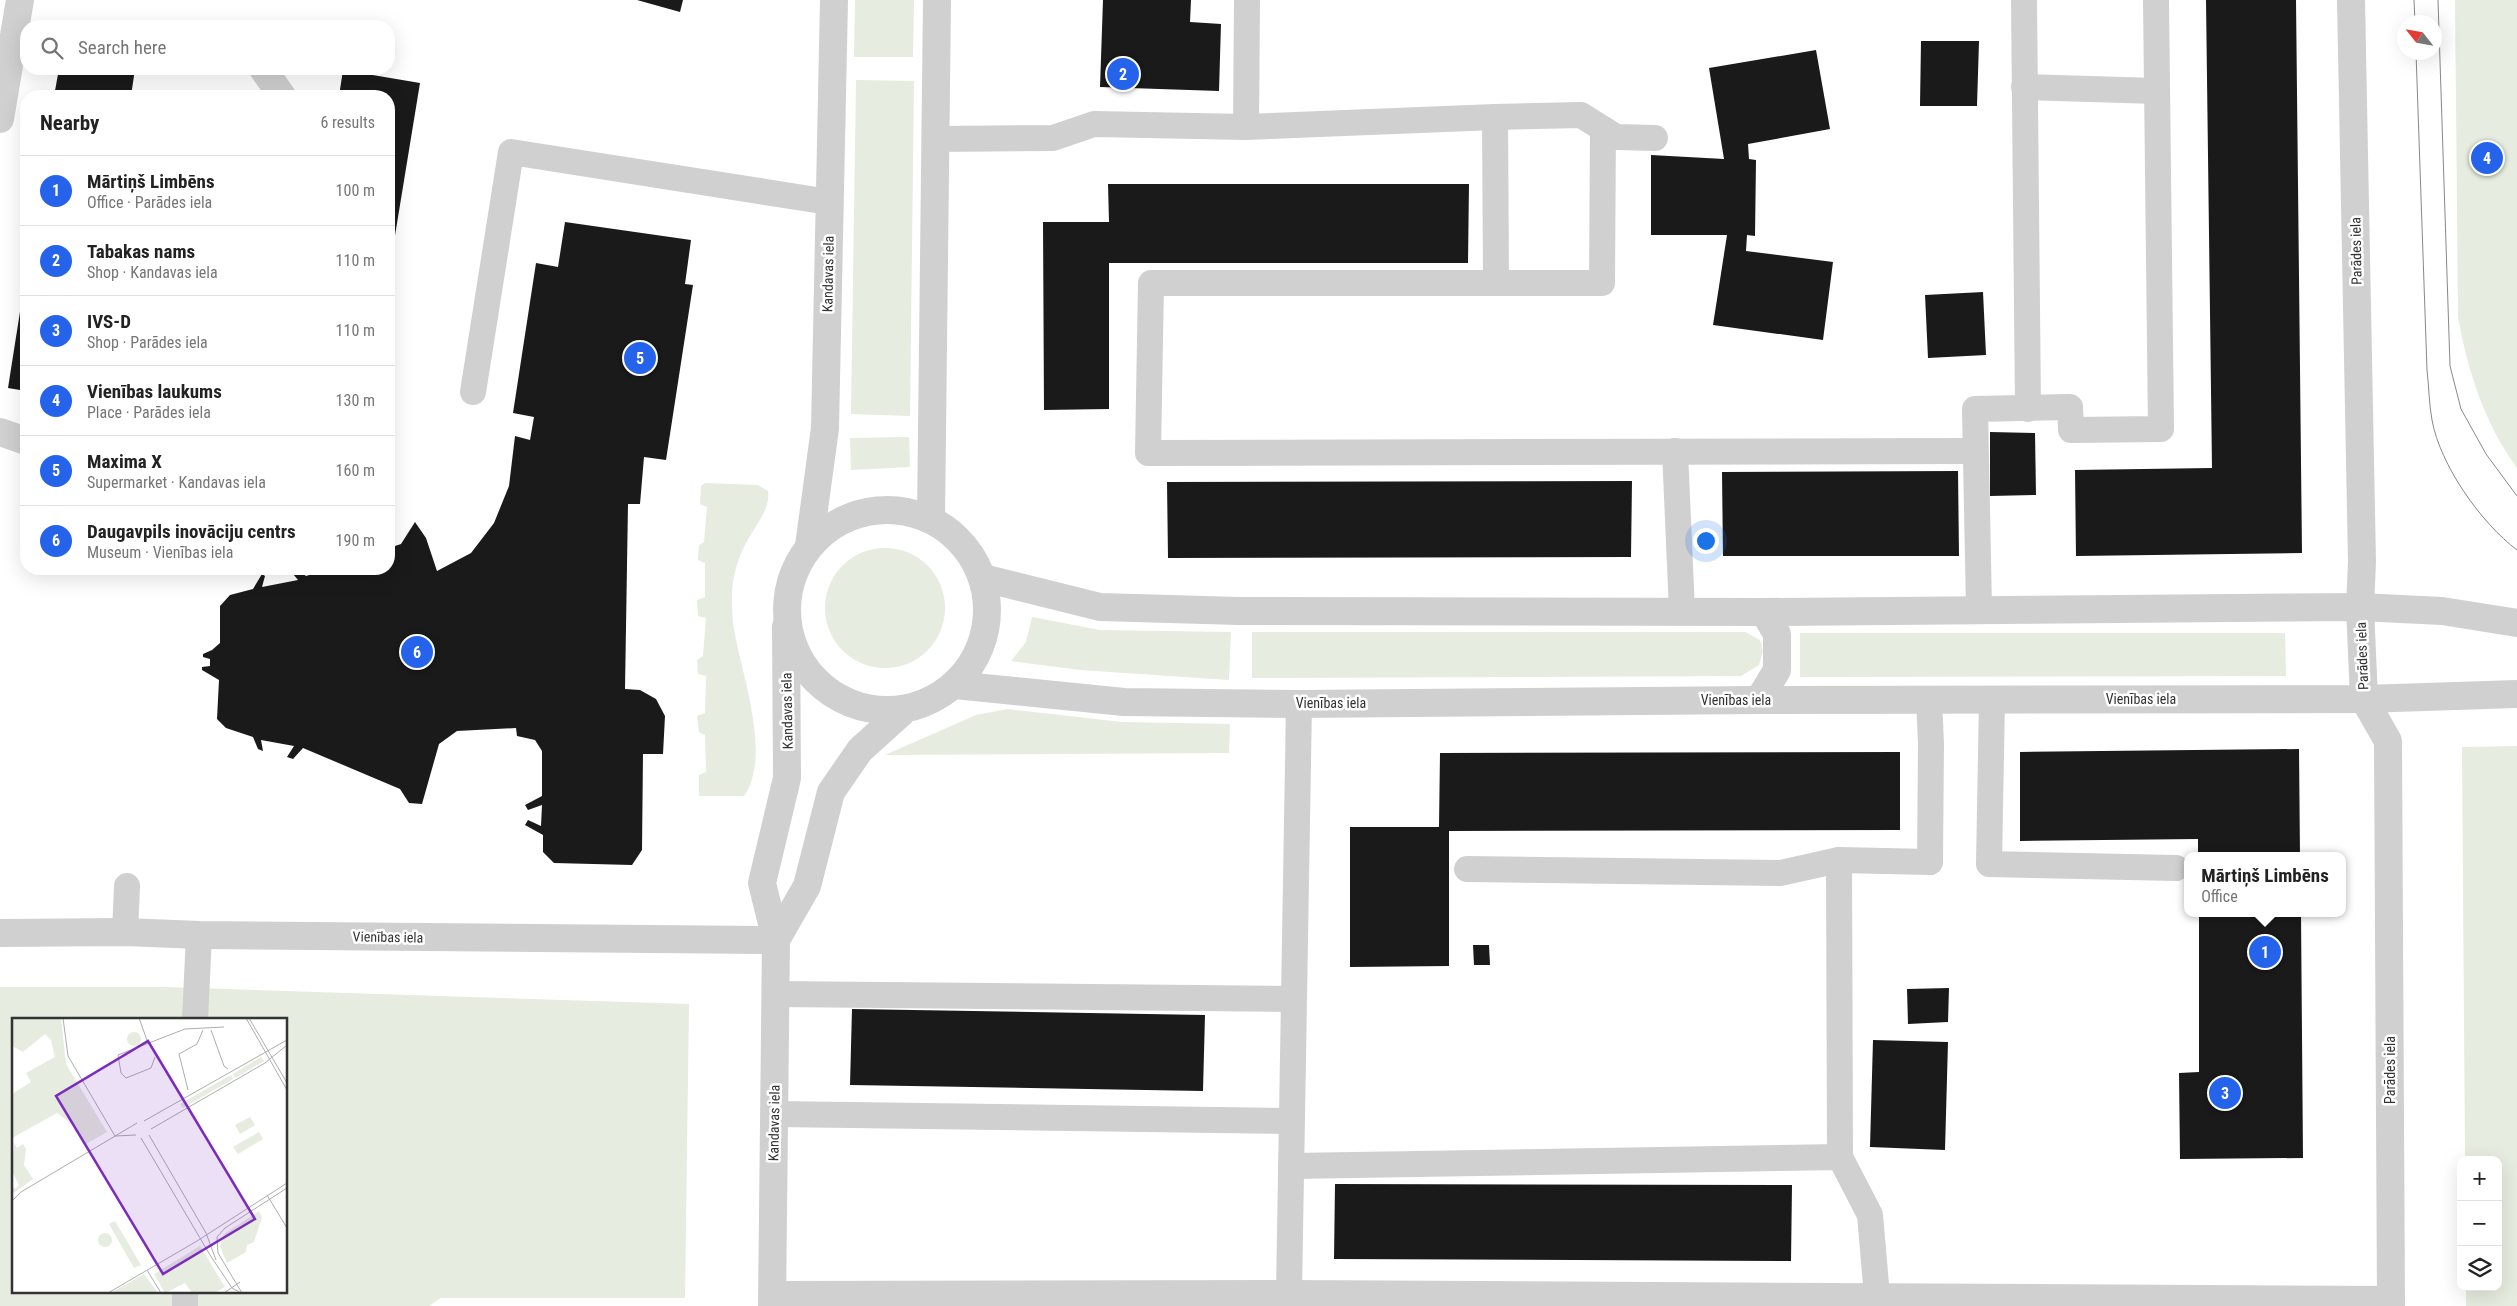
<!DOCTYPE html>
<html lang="en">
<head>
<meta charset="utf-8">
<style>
  :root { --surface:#fff; --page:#f2f2f2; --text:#222; --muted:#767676; --line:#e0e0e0; --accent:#2563eb }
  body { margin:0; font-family:"Roboto Condensed",sans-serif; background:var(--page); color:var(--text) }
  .controls { position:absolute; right:15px; bottom:15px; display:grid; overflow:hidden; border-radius:10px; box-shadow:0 5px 20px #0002 }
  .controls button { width:45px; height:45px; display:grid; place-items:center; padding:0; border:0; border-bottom:1px solid var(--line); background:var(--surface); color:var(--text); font:25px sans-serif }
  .compass { position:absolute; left:2397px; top:15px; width:45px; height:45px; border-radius:50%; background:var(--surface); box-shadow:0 5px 20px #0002; rotate:301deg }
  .you { position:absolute; left:1705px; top:540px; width:18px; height:18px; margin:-12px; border:4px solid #fff; border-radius:50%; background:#1a73e8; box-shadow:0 0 0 8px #1a73e833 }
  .badge { display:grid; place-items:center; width:32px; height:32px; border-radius:50%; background:var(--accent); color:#fff; font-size:16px; font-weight:700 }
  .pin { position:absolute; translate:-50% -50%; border:2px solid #fff; box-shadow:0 1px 5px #0006 }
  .popup { position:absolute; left:2184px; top:852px; width:162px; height:65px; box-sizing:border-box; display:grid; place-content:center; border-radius:10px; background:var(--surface); filter:drop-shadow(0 1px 4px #0005); font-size:16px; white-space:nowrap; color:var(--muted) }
  .popup b { font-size:19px; color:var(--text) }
  .popup::after { content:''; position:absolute; left:50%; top:100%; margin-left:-10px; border:10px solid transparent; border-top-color:var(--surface) }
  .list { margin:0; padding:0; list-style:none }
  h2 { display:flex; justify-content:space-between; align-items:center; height:65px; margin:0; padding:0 20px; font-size:21px }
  h2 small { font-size:16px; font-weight:400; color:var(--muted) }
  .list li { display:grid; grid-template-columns:32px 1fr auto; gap:15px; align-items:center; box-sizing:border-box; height:70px; padding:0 20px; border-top:1px solid var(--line) }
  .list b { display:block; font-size:19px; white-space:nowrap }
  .list p { margin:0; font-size:16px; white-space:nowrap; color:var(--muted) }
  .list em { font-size:16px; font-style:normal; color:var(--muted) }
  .icon { flex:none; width:28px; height:28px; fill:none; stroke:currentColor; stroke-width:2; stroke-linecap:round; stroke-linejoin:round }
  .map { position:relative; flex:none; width:2517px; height:1306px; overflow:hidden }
  .search { position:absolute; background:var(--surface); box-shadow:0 5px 20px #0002; left:20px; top:20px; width:375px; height:55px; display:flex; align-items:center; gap:12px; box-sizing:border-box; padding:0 18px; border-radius:20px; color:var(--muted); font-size:19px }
  .panel { position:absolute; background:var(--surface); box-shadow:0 5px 20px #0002; left:20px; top:90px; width:375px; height:485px; border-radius:20px }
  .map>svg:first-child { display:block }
</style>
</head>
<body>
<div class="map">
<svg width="2517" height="1306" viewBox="0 0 2517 1306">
  <rect width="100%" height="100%" fill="#fff"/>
  <g fill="#e6ecdf" fill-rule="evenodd">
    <polygon points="855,0 914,0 913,57 854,57"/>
    <path d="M 2455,0 L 2517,0 L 2517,468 C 2484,423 2468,371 2458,317 Z"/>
    <polygon points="856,80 914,81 910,416 851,414"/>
    <polygon points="909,437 910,467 851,470 850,438"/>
    <path d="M 705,483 L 758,485 L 768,491 C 771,510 753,528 745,545 C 738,557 732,580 732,593 C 732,603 732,614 733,624 C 740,670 773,755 744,796 L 699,796 L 699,775 L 706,772 L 705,735 L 699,732 L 697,716 L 705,713 L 706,676 L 698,674 L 697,660 L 703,656 L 706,618 L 698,616 L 697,600 L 705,597 L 705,563 L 698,560 L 699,545 L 704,542 L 707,507 L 700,504 L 701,486 Z"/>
    <circle cx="885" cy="608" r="60"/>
    <polygon points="1032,617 1100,630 1231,632 1229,680 1080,670 1011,661 1026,642"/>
    <polygon points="1252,632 1745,632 1760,640 1763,651 1759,665 1741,676 1252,678"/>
    <polygon points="1800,633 2285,633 2286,676 1800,677"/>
    <polygon points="1008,709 1122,722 1230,724 1229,753 885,755 976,715"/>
    <polygon points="2517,746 2517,1306 2466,1306 2466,1287 2498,1287 2498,1160 2465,1160 2462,747"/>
    <path d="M 0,987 L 165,987 L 689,1004 L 685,1298 L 441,1298 L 429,1306 L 0,1306 ZM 14,1020 L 286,1020 L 286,1292 L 14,1292 Z"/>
  </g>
  <g fill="#1a1a1a">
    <polygon points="637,0 683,0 680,12"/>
    <polygon points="1103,0 1191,0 1190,22 1221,24 1219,91 1100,87"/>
    <polygon points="2206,0 2296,0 2302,553 2076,556 2075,470 2212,468"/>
    <polygon points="1921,41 1979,41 1977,106 1920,106"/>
    <polygon points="1816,50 1830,129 1748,144 1749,159 1756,160 1755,236 1747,235 1746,251 1833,262 1823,340 1713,325 1727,235 1651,235 1651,155 1724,159 1709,68"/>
    <polygon points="59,69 135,69 131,96 54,96"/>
    <polygon points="343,70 420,83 390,266 389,96 339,96"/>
    <polygon points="1108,184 1469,184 1468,263 1109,263 1109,409 1044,410 1043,222 1109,222"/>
    <polygon points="565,222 691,240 685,284 693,285 666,460 644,457 640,504 628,504 625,689 640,690 656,699 665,716 663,754 643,754 642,850 632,865 554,863 543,852 543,835 525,825 528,820 541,826 542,805 528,810 525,805 542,796 542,751 535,740 517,736 516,728 457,731 439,744 422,804 409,803 400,789 303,748 293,759 287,757 294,746 261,740 263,751 258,749 253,737 226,728 217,719 219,680 202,670 202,667 210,666 210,659 203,657 203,654 212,650 220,643 220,606 230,595 253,589 262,574 265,576 262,587 298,580 289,569 296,569 306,576 329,569 389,569 389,548 401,544 415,522 426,538 437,571 471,553 494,523 509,486 515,436 530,440 534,417 513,413 536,263 558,267"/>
    <polygon points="25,280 26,280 26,391 8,388"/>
    <polygon points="1983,292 1986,355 1928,358 1925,295"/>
    <polygon points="1990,432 2035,433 2036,495 1990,496"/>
    <polygon points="1958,471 1959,556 1723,556 1722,472"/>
    <polygon points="1632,481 1631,557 1168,558 1167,482"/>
    <polygon points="2299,749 2300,856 2198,856 2198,839 2020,841 2020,752"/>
    <polygon points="1900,752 1900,830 1449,831 1449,966 1350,967 1350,827 1439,827 1440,753"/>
    <polygon points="2199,913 2301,913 2303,1158 2180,1159 2179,1073 2199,1072"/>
    <polygon points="1473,945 1489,945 1490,965 1474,965"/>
    <polygon points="1949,988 1948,1022 1908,1024 1907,989"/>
    <polygon points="852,1009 1205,1015 1203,1091 850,1085"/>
    <polygon points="1873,1040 1948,1042 1945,1150 1870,1147"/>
    <polygon points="1335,1184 1792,1185 1791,1261 1334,1259"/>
  </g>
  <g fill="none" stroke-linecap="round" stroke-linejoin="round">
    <g stroke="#d0d0d0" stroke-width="26">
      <polyline points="2024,0 2028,409"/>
      <polyline points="2024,87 2157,91"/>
      <polyline points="1495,117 1496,281"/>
      <polyline points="1246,127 1247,0"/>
      <polyline points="1603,129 1602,283 1151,283 1148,453 1975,451"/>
      <polyline points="936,139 1053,138 1094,124 1246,127 1495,117 1581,115 1616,137 1655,138"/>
      <polyline points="473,392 511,152 829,202"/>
      <polyline points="1675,451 1682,611"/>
      <polyline points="1979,609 1975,409 2070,407 2071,430 2161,429 2156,0"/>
      <polyline points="1992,699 1989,864 2176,868"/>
      <polyline points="1839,860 1840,1157"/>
      <polyline points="1467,869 1780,873 1839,860 1930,862 1931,744 1929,699"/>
      <polyline points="125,932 127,886"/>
      <polyline points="775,994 1293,999"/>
      <polyline points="195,1020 199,935"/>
      <polyline points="775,1114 1291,1121"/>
      <polyline points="1291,1166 1840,1157 1870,1215 1877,1296"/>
      <polyline points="1289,1293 1299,704"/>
      <polyline points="772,1294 1289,1293 2392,1299"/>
      <polyline points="185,1306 185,1292"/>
    </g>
    <g stroke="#d0d0d0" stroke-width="28">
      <polyline points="2351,0 2362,562 2360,607 2364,699 2388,741 2391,1306"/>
      <polyline points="263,69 282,96"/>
      <polyline points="0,119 20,0"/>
      <polyline points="0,432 26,441"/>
      <circle cx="887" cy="610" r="100"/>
      <polyline points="931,519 937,0"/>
      <polyline points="809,546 825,428 834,0"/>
      <polyline points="983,578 1100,607 1239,611 1764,612 2360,607 2442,611 2517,623"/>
      <polyline points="955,685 1124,702 1299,704 1759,700 2364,699 2517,694"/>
      <polyline points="1759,700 1777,670 1777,634 1764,612"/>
      <polyline points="0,933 125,932 199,935 776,940"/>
      <polyline points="776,940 807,886 831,792 860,750 901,713"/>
      <polyline points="772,1306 776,940 762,883 787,778 786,627"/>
    </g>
    <g stroke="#888" stroke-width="1">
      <polyline points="2414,0 2415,22"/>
      <polyline points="2438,0 2450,366 2461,409 2486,454 2517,496"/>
      <path d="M 2416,52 L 2427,370 C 2429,387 2429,404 2432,420 C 2440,465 2481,523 2517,550"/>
    </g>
  </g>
  <g text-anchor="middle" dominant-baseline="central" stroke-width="5" stroke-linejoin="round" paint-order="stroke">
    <g font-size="14" fill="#333" stroke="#fff">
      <text transform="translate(2356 251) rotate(-91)">Parādes iela</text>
      <text transform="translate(828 274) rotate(-89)">Kandavas iela</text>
      <text transform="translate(2362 656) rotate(-92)">Parādes iela</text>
      <text x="2141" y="699">Vienības iela</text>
      <text x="1736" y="700">Vienības iela</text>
      <text x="1331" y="703">Vienības iela</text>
      <text transform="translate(787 711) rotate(-91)">Kandavas iela</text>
      <text transform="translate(388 937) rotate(1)">Vienības iela</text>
      <text transform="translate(2390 1070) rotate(-90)">Parādes iela</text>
      <text transform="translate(774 1123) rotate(-89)">Kandavas iela</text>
    </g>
  </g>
  <g transform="translate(12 1018)">
    <rect width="275" height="275" fill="#fff"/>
    <path d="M 0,0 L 49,0 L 54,46 L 95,114 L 74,126 L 64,109 L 45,95 L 0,120 L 0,76 L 19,64 L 14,55 L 43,39 L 39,22 L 33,16 L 11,34 L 0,28 ZM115 21a7 7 0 1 1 14 0a7 7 0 1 1-14 0ZM 249,39 L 252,43 L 223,60 L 221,56 ZM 219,57 L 221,61 L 171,90 L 168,86 ZM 238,99 L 243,107 L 228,116 L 223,107 ZM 247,114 L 251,121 L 226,136 L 221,129 ZM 2,125 L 5,130 L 11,126 L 14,131 L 12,147 L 21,161 L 0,176 L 0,167 L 3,171 L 7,167 L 0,153 ZM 247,193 L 250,199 L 242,224 L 235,227 L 234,234 L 215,245 L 208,228 L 212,216 ZM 103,203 L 129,247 L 122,250 L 97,206 ZM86 222a7 7 0 1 1 14 0a7 7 0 1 1-14 0ZM 188,228 L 213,269 L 202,275 L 180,275 L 173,265 L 153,275 L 142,256 ZM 132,256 L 146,275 L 99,275 Z" fill="#e6ecdf"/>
    <path fill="none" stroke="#adadad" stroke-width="1" d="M 51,0 L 56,38 L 103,118M 127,0 L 136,25M 234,0 L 275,72M 237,0 L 275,65M 199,12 L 212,48 L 216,51M 143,39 L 139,50 L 114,60 L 109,55 L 106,37 L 173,11 L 212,9M 176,72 L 167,36 L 185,26 L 191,12M 132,103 L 275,22M 139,111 L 253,45 L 275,27M 137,117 L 194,215 L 204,242M 103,118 L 124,117M 129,120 L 198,237 L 220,270 L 229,275M 255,177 L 275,210M 0,183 L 9,174 L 125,105M 135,252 L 149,275M 96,275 L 185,223 L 275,165M 212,275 L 228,264M 230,275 L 206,235 L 205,219 L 213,210 L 275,170"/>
    <path fill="#7b2cbf" fill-opacity="0.15" stroke="#7b2cbf" stroke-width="2.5" d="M 136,23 L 243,201 L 151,256 L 44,78 Z"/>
    <rect width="275" height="275" fill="none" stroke="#333" stroke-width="2.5"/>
  </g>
</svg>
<div class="controls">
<button>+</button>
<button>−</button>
<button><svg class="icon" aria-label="layers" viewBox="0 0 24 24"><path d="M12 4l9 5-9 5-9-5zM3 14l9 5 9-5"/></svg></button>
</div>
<svg class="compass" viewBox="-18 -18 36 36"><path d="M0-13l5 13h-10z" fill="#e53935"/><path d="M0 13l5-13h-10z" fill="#767676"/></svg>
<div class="you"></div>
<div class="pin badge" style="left:2265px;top:952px">1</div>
<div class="popup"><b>Mārtiņš Limbēns</b>Office</div>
<div class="pin badge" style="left:1123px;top:74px">2</div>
<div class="pin badge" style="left:2225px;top:1093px">3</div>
<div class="pin badge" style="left:2487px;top:158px">4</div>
<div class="pin badge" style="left:640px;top:358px">5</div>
<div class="pin badge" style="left:417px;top:652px">6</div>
<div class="search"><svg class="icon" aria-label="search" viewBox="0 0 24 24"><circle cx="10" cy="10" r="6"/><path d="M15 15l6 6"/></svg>Search here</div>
<section class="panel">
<h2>Nearby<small>6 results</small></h2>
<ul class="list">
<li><span class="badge">1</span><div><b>Mārtiņš Limbēns</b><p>Office · Parādes iela</p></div><em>100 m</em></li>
<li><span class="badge">2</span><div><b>Tabakas nams</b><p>Shop · Kandavas iela</p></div><em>110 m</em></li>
<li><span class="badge">3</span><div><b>IVS-D</b><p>Shop · Parādes iela</p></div><em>110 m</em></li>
<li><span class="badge">4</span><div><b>Vienības laukums</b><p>Place · Parādes iela</p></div><em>130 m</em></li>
<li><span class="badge">5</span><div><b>Maxima X</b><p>Supermarket · Kandavas iela</p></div><em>160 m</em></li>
<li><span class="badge">6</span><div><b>Daugavpils inovāciju centrs</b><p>Museum · Vienības iela</p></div><em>190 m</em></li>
</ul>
</section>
</div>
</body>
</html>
